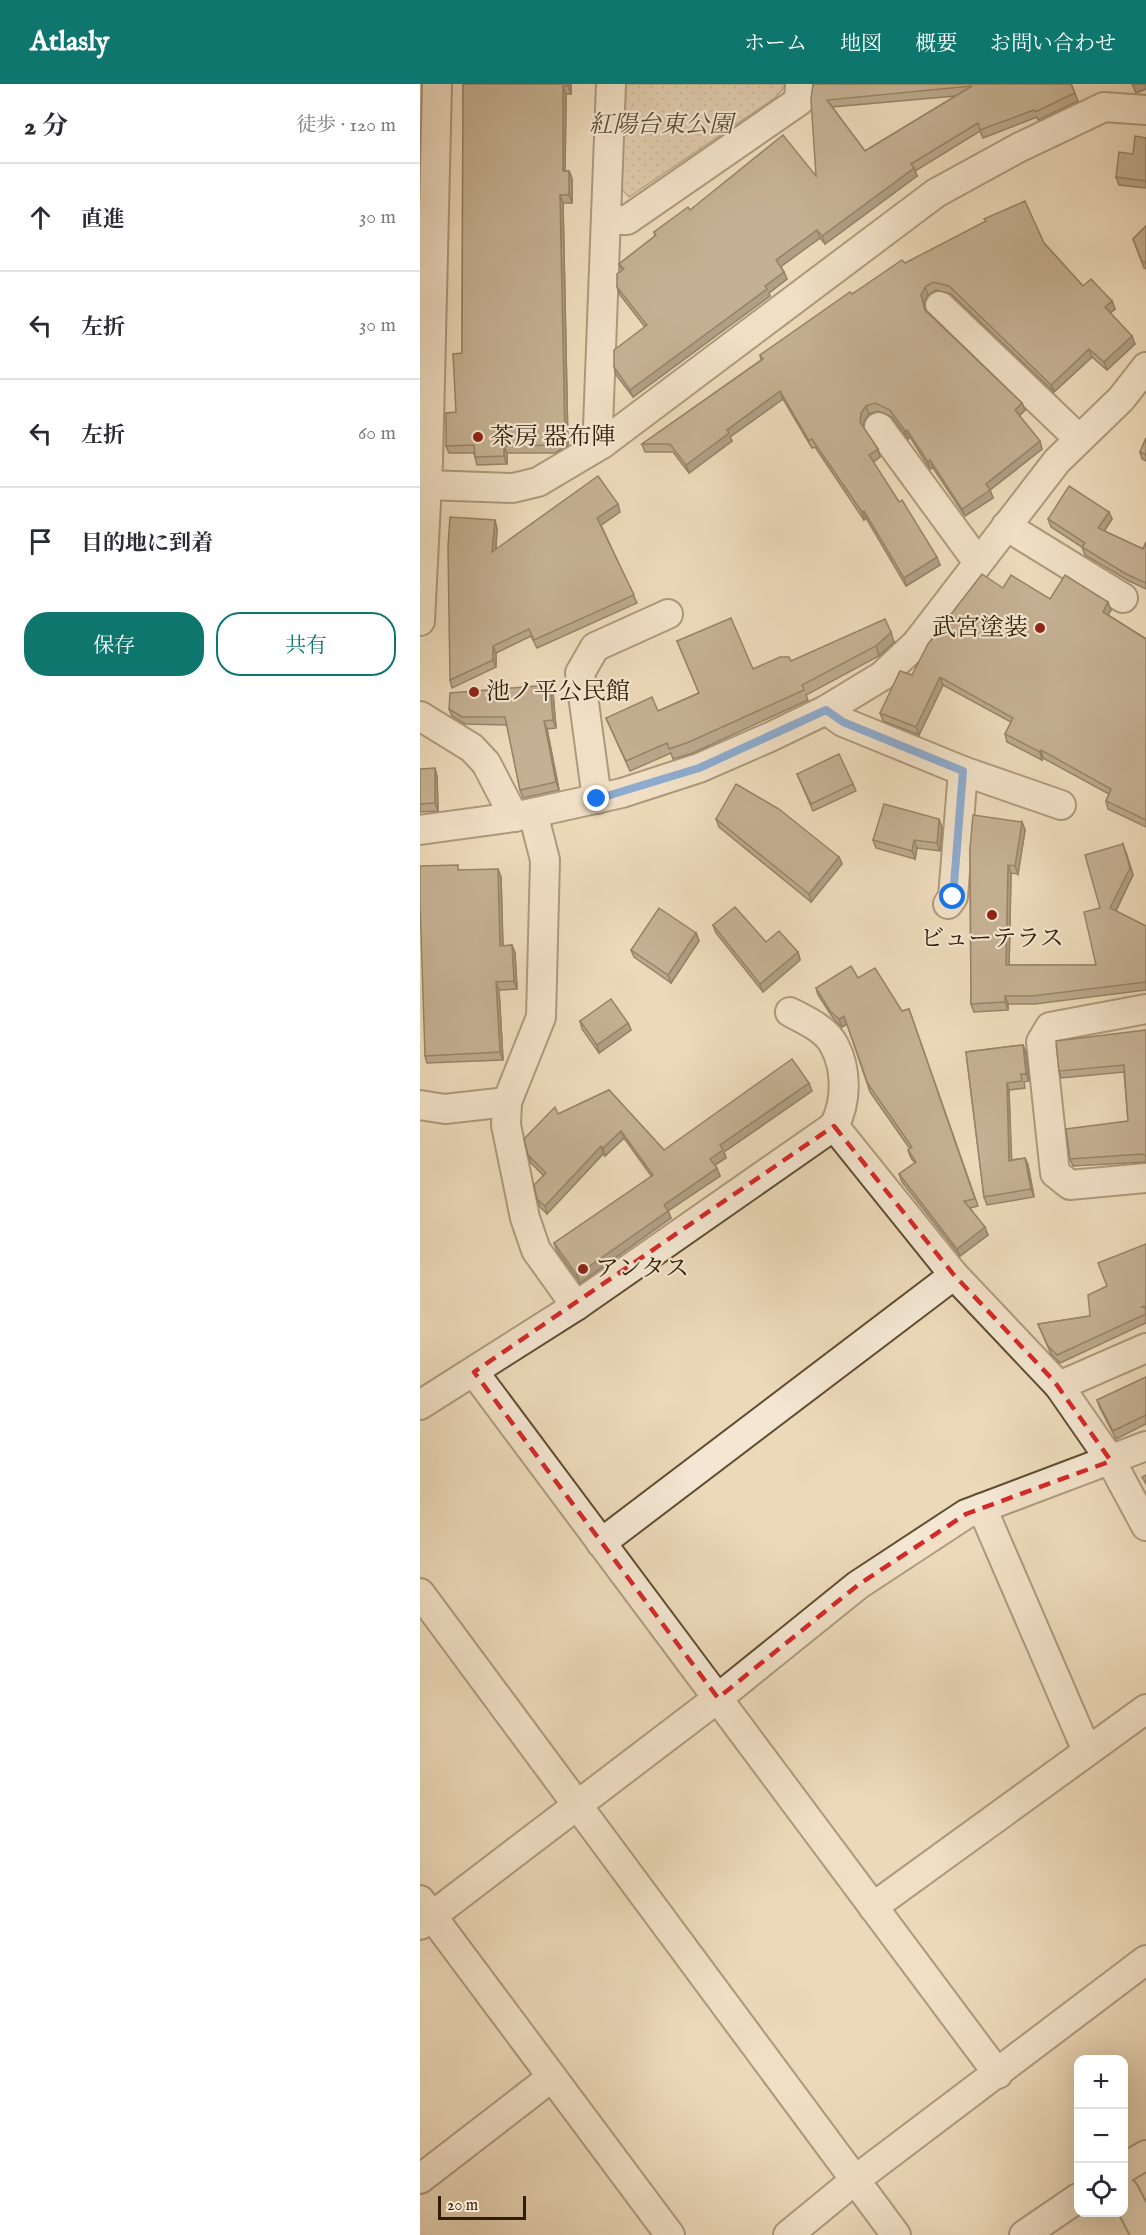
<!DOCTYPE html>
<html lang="ja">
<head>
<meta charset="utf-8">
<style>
  :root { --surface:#fff; --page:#f7f7f7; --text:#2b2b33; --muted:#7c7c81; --line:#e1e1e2; --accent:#0f766e }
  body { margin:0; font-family:"IM FELL English","Noto Serif JP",serif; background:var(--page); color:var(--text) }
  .controls { position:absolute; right:18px; bottom:18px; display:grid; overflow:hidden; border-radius:12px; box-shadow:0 6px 24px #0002 }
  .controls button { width:54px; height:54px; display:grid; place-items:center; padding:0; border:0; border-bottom:2px solid var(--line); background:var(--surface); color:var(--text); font:30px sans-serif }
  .scale { position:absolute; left:18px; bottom:15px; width:88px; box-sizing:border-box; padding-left:6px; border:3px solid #301e03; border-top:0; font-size:16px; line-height:21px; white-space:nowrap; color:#301e03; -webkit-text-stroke:4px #f3e6d2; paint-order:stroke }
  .stop { position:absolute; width:18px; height:18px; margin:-14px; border:4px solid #1a73e8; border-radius:50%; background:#fff }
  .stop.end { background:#1a73e8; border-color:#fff; box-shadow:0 2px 6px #0008 }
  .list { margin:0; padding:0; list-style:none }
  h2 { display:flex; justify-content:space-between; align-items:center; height:78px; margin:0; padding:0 24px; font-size:26px }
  h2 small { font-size:20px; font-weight:400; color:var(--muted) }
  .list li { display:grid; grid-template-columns:39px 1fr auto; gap:18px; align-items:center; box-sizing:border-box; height:108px; padding:0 24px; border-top:2px solid var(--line) }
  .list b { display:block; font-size:22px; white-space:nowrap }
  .list em { font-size:20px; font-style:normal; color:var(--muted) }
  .actions { display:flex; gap:12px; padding:18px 24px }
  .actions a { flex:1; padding:14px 0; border:2px solid var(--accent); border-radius:24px; text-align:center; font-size:21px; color:var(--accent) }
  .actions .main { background:var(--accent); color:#fff }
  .icon { flex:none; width:33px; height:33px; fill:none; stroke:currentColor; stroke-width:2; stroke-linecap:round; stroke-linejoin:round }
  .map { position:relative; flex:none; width:726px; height:2151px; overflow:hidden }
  header { display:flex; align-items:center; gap:36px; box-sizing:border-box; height:84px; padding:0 30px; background:var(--accent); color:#fff }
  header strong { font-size:28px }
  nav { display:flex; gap:33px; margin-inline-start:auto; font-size:21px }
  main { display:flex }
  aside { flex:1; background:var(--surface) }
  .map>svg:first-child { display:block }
</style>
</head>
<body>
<header>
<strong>Atlasly</strong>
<nav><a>ホーム</a><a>地図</a><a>概要</a><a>お問い合わせ</a></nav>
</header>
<main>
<aside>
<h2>2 分<small>徒歩 · 120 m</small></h2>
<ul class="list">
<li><svg class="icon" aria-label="ahead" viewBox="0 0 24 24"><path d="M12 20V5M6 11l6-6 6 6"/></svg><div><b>直進</b></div><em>30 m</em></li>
<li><svg class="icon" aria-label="left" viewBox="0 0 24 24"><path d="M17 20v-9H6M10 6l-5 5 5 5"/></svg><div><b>左折</b></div><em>30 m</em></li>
<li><svg class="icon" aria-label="left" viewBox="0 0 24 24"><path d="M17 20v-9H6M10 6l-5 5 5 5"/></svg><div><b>左折</b></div><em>60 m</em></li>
<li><svg class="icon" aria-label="arrive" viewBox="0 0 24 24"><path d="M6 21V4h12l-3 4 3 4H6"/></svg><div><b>目的地に到着</b></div></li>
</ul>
<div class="actions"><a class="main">保存</a><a>共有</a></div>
</aside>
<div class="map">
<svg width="726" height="2151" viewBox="0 0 726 2151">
  <defs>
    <pattern id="park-dots" width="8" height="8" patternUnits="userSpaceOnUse" patternTransform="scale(1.5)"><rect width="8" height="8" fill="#ccb99a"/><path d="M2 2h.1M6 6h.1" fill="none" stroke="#a6967b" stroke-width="1.8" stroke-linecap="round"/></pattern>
  </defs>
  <rect width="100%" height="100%" fill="#ecd9b9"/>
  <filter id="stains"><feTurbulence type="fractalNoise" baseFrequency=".00333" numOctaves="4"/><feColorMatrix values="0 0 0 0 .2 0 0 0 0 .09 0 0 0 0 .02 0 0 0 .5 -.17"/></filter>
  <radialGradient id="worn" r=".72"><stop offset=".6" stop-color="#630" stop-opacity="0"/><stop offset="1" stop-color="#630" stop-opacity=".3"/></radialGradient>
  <polygon fill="url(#park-dots)" stroke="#7e6c4e" stroke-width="1.5" points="202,0 367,0 355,14 209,113 196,99"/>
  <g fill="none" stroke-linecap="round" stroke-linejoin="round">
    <g stroke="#5f4d30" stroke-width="32">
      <g id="minor">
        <polyline points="191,0 178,343 182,360 516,109 600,63 684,23 726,26"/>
        <polyline points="186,136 207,136 379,17 380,0"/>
        <polyline points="520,222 658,354"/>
        <polyline points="459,343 557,477"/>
        <polyline points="7,401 93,404 118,398 182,360"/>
        <polyline points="586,442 703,514"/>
        <polyline points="0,537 8,378 17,0"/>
        <polyline points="406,626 423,638 543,687 641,721"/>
        <polyline points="0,632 52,664 66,679 94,733"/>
        <polyline points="177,715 160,589 175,563 248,530"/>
        <polyline points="113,729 125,776 121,933 87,1018 86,1041 105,1134 116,1166 156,1222"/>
        <polyline points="0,746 94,733 202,709 279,684 350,653 406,626 462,592 496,560 637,377 701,315 726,283"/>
        <polyline points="528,820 533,813 543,687"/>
        <polyline points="726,925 630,943 621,958 635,1089 650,1101 726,1094"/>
        <polyline points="0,1021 25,1025 87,1018"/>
        <polyline points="414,1042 534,1191 639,1302 691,1377 726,1442"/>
        <polyline points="54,1288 578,1990"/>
        <polyline points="639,1302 726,1264"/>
        <path d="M 0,1321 L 156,1222 L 414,1042 C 427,1018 427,985 414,961 C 406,945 385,936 370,928"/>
        <polyline points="562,1424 667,1667"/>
        <polyline points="181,1459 534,1191"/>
        <polyline points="0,1509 476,2151"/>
        <polyline points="0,1816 250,2151"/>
        <polyline points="453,1823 726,1625"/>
        <polyline points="0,1841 298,1614 438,1501 546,1430 726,1362"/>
        <polyline points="704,2084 726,2071"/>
        <polyline points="0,2095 132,1993"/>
        <polyline points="704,2108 726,2150"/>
        <polyline points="368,2151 435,2096 726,1876"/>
        <polyline points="604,2151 658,2114"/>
      </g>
    </g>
    <use href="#minor" stroke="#f3e6d2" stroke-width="28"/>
  </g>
  <g fill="#7e6d54" stroke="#301e03" stroke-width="1.5" fill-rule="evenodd">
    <polygon points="43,0 151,0 151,10 146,10 145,87 149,87 152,95 152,119 143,119 148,361 135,369 87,369 87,380 57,381 54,369 29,369 26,362 36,328 42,269"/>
    <path d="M 393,0 L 651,0 L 658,17 L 618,36 L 617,33 L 563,54 L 560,47 L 495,87 L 497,92 L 405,160 L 400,154 L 361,182 L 367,195 L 349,209 L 350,212 L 213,313 L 196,291 L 194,283 L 225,243 L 200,211 L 197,203 L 202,187 L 199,180 L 235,152 L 234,148 L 270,126 L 396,92 ZM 536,12 L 445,67 L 412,23 Z"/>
    <polygon points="712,0 726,0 726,5 716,9"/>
    <polygon points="726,54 726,104 699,101 696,93"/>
    <polygon points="726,142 726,185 724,184 713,155"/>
    <polygon points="624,159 663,202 692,217 695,225 690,229 715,260 687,286 672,273 634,308 531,210 516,206 508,211 504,219 506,226 602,319 605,326 599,332 622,365 570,406 573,414 545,432 513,384 510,385 490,353 488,355 472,333 458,327 449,330 444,337 443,343 458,365 460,373 453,378 520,481 486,502 446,434 444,436 395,363 392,364 363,315 310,353 312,357 269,389 253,368 225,368 222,360 341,276 340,271 432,210 485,179"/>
    <polygon points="726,354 726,377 722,375 720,368"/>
    <polygon points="200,428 181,441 217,519 117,564 111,552 76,569 76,583 32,604 30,596 77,444 76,465"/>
    <polygon points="628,435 692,435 684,447 723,465 726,458 726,505 709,497 665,471 662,463 631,443"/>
    <polygon points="583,504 630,515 691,526 688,531 726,555 726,743 688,725 686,717 689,710 623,674 622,676 587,658 585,650 591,638 523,601 499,651 463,637 460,629 492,591"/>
    <polygon points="257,557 333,585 474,558 459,572 386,611 388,616 273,669 253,675 251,669 210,687 186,634 238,627 279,609"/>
    <polygon points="130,601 133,609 136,644 127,645 139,706 103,714 100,706 87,641 45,640 32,632 29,625"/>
    <polygon points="0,685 17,692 18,727 0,728"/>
    <polygon points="377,690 433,700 436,707 393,727"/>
    <polygon points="296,735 419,773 422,780 391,818 299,743"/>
    <polygon points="602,738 605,746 598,790 591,789 589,881 676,881 680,824 706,768 713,791 696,827 726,842 726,906 615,920 588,920 588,926 554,928 551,920 550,764"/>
    <polygon points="522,743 520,767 497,764 495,775 456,764 453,756"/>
    <polygon points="40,786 81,793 83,862 92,861 95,869 97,905 79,906 83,976 7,979 5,972"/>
    <polygon points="293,841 378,868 380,876 343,908 296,849"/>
    <polygon points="276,849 279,857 251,899 214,873 211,866"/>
    <polygon points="438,894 482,927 489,925 558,1122 550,1124 568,1151 540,1172 482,1098 479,1090 495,1079 491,1074 488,1066 490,1065 450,1008 427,940 422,943 413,934 398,911 396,904"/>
    <polygon points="160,937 208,939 211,946 179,969 162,945"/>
    <polygon points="726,946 726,1078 653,1082 650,1075 708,1037 704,988 641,994 639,987"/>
    <polygon points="603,961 606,969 609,997 604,998 605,1004 589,1006 591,1076 605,1074 608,1081 614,1113 567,1121 564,1113 546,968"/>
    <polygon points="189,1006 244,1066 392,1007 304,1068 306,1074 295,1081 300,1092 248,1127 251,1134 160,1199 137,1167 134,1159 232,1093 204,1054 185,1072 183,1070 127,1130 120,1123 117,1115 123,1091 111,1079 108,1071 138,1030"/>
    <polygon points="726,1160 726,1239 640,1279 631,1270 618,1240 670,1232 687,1202"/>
    <polygon points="726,1293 726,1340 696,1355 680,1324 677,1316"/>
  </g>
  <g fill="#665945" stroke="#301e03" stroke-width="1.5">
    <polygon points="148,0 151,0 151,10 148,2"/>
    <polygon points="143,2 146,10 145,94 143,87"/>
    <polygon points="494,84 497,92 405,160 402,152"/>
    <polygon points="149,87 152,95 152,119 149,111"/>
    <polygon points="140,111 143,119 148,361 145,353"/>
    <polygon points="397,146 400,154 359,184 356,176"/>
    <polygon points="364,188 367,195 349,209 350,212 213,313 210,306 345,202"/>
    <polygon points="505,203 508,211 504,219 508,233 501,211"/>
    <polygon points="692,217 695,225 688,231 685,223"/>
    <polygon points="712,252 715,260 687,286 684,278"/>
    <polygon points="669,265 672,273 634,308 631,301"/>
    <polygon points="360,307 363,315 310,353 312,357 269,389 266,381 307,346"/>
    <polygon points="602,319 605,326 597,334 595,326"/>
    <polygon points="446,322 449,330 444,337 443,345 440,338 441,329"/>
    <polygon points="487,346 490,353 488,355 485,347"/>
    <polygon points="620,357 622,365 570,406 573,414 545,432 542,425 566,400"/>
    <polygon points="84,362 87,369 87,380 84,372"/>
    <polygon points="458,365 460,373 452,379 449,371"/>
    <polygon points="510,376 513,384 510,385 508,378"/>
    <polygon points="198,420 200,428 180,442 177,434"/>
    <polygon points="444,427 446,434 444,436 442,428"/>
    <polygon points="689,428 692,435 681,452 678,444"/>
    <polygon points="75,436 77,444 75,476 72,468"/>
    <polygon points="517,473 520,481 486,502 484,494"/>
    <polygon points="688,518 691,526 685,536 683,528"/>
    <polygon points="471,548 474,558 459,572 456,562"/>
    <polygon points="73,562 76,569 76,583 73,576"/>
    <polygon points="520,593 523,601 499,651 496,643"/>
    <polygon points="130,601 133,609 136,644 133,636"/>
    <polygon points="124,637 127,645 139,706 136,698"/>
    <polygon points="621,666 623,674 622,676 620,668"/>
    <polygon points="15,684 17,692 18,727 15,719"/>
    <polygon points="519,735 522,743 520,767 517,759"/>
    <polygon points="602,738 605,746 598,790 595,782"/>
    <polygon points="494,756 497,764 495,775 492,767"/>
    <polygon points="703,760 713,791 693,832 690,824"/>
    <polygon points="419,773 422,780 391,818 389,810"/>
    <polygon points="588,781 591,789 589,888 586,881"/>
    <polygon points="78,785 81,793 83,870 80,862"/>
    <polygon points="276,849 279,857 251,899 248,891"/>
    <polygon points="92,861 95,869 97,905 94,897"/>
    <polygon points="378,868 380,876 343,908 340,900"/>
    <polygon points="76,898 79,906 83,976 80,968"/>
    <polygon points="585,912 588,920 588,926 585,918"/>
    <polygon points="424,932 427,940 422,943 419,935"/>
    <polygon points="208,939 211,946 179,969 177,961"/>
    <polygon points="603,961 606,969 609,997 606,990"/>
    <polygon points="389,999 392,1007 304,1068 306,1074 293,1082 290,1075 300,1061"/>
    <polygon points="587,999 589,1006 592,1084 589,1077"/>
    <polygon points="201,1047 204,1054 185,1072 183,1064"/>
    <polygon points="181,1062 183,1070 127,1130 125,1122"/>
    <polygon points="605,1074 608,1081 614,1113 611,1105"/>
    <polygon points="297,1084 300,1092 248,1127 251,1134 160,1199 157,1191 244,1121"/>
    <polygon points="565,1143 568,1151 540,1172 537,1165"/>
  </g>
  <g fill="#927f62" stroke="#301e03" stroke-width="1.5" fill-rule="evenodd">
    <polygon points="43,0 148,0 148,2 143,2 143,87 149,87 149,111 140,111 145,353 132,361 84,362 84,372 55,373 54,361 26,362 26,329 36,328 33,270 42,269"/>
    <path d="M 393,0 L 651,0 L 655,9 L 615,28 L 614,26 L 560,46 L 558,39 L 491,80 L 494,84 L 402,152 L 397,146 L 356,176 L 364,188 L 345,202 L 347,205 L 210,306 L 194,283 L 194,266 L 227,241 L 197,203 L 197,190 L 204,185 L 199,180 L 236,151 L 234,148 L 268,123 L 270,126 L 363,51 L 396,92 L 391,15 ZM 552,2 L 445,67 L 407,16 Z"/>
    <polygon points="715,52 726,54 726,97 696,93 699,68 713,70"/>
    <polygon points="605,117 624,159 663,202 671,195 692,217 685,223 712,252 684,278 669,265 631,301 529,202 513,198 505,203 501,211 505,226 602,319 595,326 620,357 566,400 570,406 542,425 510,376 508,378 487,346 485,347 470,326 455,319 446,322 441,329 440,338 458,365 449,371 479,418 482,416 517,473 484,494 444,427 442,428 392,355 389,357 360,307 307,346 309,349 266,381 250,360 222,360 343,275 340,271 430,208 432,210 482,176 485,179 566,137 564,135"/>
    <polygon points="726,142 726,179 722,177 713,155"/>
    <polygon points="726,354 726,371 720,368"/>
    <polygon points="178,392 198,420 177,434 214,511 114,556 109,545 73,562 73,576 30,596 28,463 30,433 75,436 72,468"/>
    <polygon points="649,402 689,428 678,444 723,465 726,458 726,499 706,490 662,463 665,459 628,435"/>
    <polygon points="562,490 583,504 591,491 630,515 645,491 688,518 683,528 726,555 726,736 686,717 691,705 621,666 620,668 585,650 593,634 520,593 496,643 460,629 480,587 492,591 508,560"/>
    <polygon points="311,534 333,585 360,573 369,573 371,577 465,535 471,548 456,562 382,601 384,606 269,658 249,665 247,659 206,677 186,634 232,613 238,627 279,609 257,557"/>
    <polygon points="130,601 133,636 124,637 136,698 100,706 85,633 42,633 29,625 30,609"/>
    <polygon points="419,670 433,700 391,720 377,690"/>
    <polygon points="15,684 15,719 0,720 0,685"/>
    <polygon points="316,700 359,725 419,773 389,810 296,735"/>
    <polygon points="464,720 519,735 517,759 494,756 492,767 453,756"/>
    <polygon points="553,731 602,738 595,782 588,781 586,881 676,881 664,828 680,824 665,771 703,760 710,784 690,824 726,842 726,898 612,912 585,912 585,918 551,920 550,764"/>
    <polygon points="38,781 38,786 78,785 80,862 92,861 94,897 76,898 80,968 5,972 0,818 0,782"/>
    <polygon points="315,823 346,858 359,847 378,868 340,900 293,841"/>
    <polygon points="239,824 276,849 248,891 211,866"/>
    <polygon points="431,882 438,894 455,884 482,927 489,925 555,1115 544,1117 565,1143 537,1165 479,1090 496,1078 488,1066 492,1063 448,1000 424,932 419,935 410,927 396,904"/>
    <polygon points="191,915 208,939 177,961 160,937"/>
    <polygon points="726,946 726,1072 722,1070 650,1075 646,1045 708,1037 704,981 639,987 636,957"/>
    <polygon points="603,961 606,990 601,990 602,997 587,999 589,1077 605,1074 611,1105 564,1113 546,968"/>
    <polygon points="372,975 389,999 300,1061 303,1066 290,1075 297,1084 244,1121 248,1127 157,1191 134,1159 233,1091 201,1047 183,1064 181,1062 125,1122 117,1115 114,1101 126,1089 108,1071 104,1055 135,1023 138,1030 189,1006 244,1066"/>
    <polygon points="726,1160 726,1222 721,1223 725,1223 726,1230 637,1271 628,1262 618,1240 670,1232 668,1211 687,1202 678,1179"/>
    <polygon points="726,1293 726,1331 693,1347 677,1316"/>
    <polygon points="726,1391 726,1400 722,1393"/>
  </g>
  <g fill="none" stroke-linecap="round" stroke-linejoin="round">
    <polyline stroke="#1a73e8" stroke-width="8" points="177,715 279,684 406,626 423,638 543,687 533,813"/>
  </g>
  <path d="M0 0H726V2151H0ZM 414,1042 L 534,1191 L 634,1297 L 691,1377 L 546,1430 L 438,1501 L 298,1614 L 54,1288 Z" fill="#ecd9b9" fill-opacity=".55" fill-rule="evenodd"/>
  <path fill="none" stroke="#d62828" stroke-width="4.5" stroke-dasharray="12 8" stroke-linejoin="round" d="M 414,1042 L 534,1191 L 634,1297 L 691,1377 L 546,1430 L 438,1501 L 298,1614 L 54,1288 Z"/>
  <g fill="#8f2418" stroke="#f3e6d2" stroke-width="2">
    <circle cx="58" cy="353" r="6"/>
    <circle cx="620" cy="544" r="6"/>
    <circle cx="54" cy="608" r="6"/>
    <circle cx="572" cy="831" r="6"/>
    <circle cx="163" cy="1185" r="6"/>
  </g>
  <g text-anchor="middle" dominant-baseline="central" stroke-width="4.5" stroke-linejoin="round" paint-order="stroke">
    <g font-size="24" font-style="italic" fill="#5f4c30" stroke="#f3e6d2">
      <text x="241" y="41">紅陽台東公園</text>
    </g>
    <g font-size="24" fill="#301e03" stroke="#f3e6d2" text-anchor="start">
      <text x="70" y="353">茶房 器布陣</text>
      <text x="608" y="544" text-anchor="end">武宮塗装</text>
      <text x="66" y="608">池ノ平公民館</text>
      <text x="572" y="855" text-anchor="middle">ビューテラス</text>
      <text x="175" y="1185">アンタス</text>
    </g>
  </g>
  <rect width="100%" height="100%" filter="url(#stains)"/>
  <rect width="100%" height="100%" fill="url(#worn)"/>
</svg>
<div class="controls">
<button>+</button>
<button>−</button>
<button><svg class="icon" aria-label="locate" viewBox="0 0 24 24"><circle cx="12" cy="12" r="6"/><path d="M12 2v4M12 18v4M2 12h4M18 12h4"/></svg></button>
</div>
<div class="scale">20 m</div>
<div class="stop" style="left:533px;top:813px"></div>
<div class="stop end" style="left:177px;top:715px"></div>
</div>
</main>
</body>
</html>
